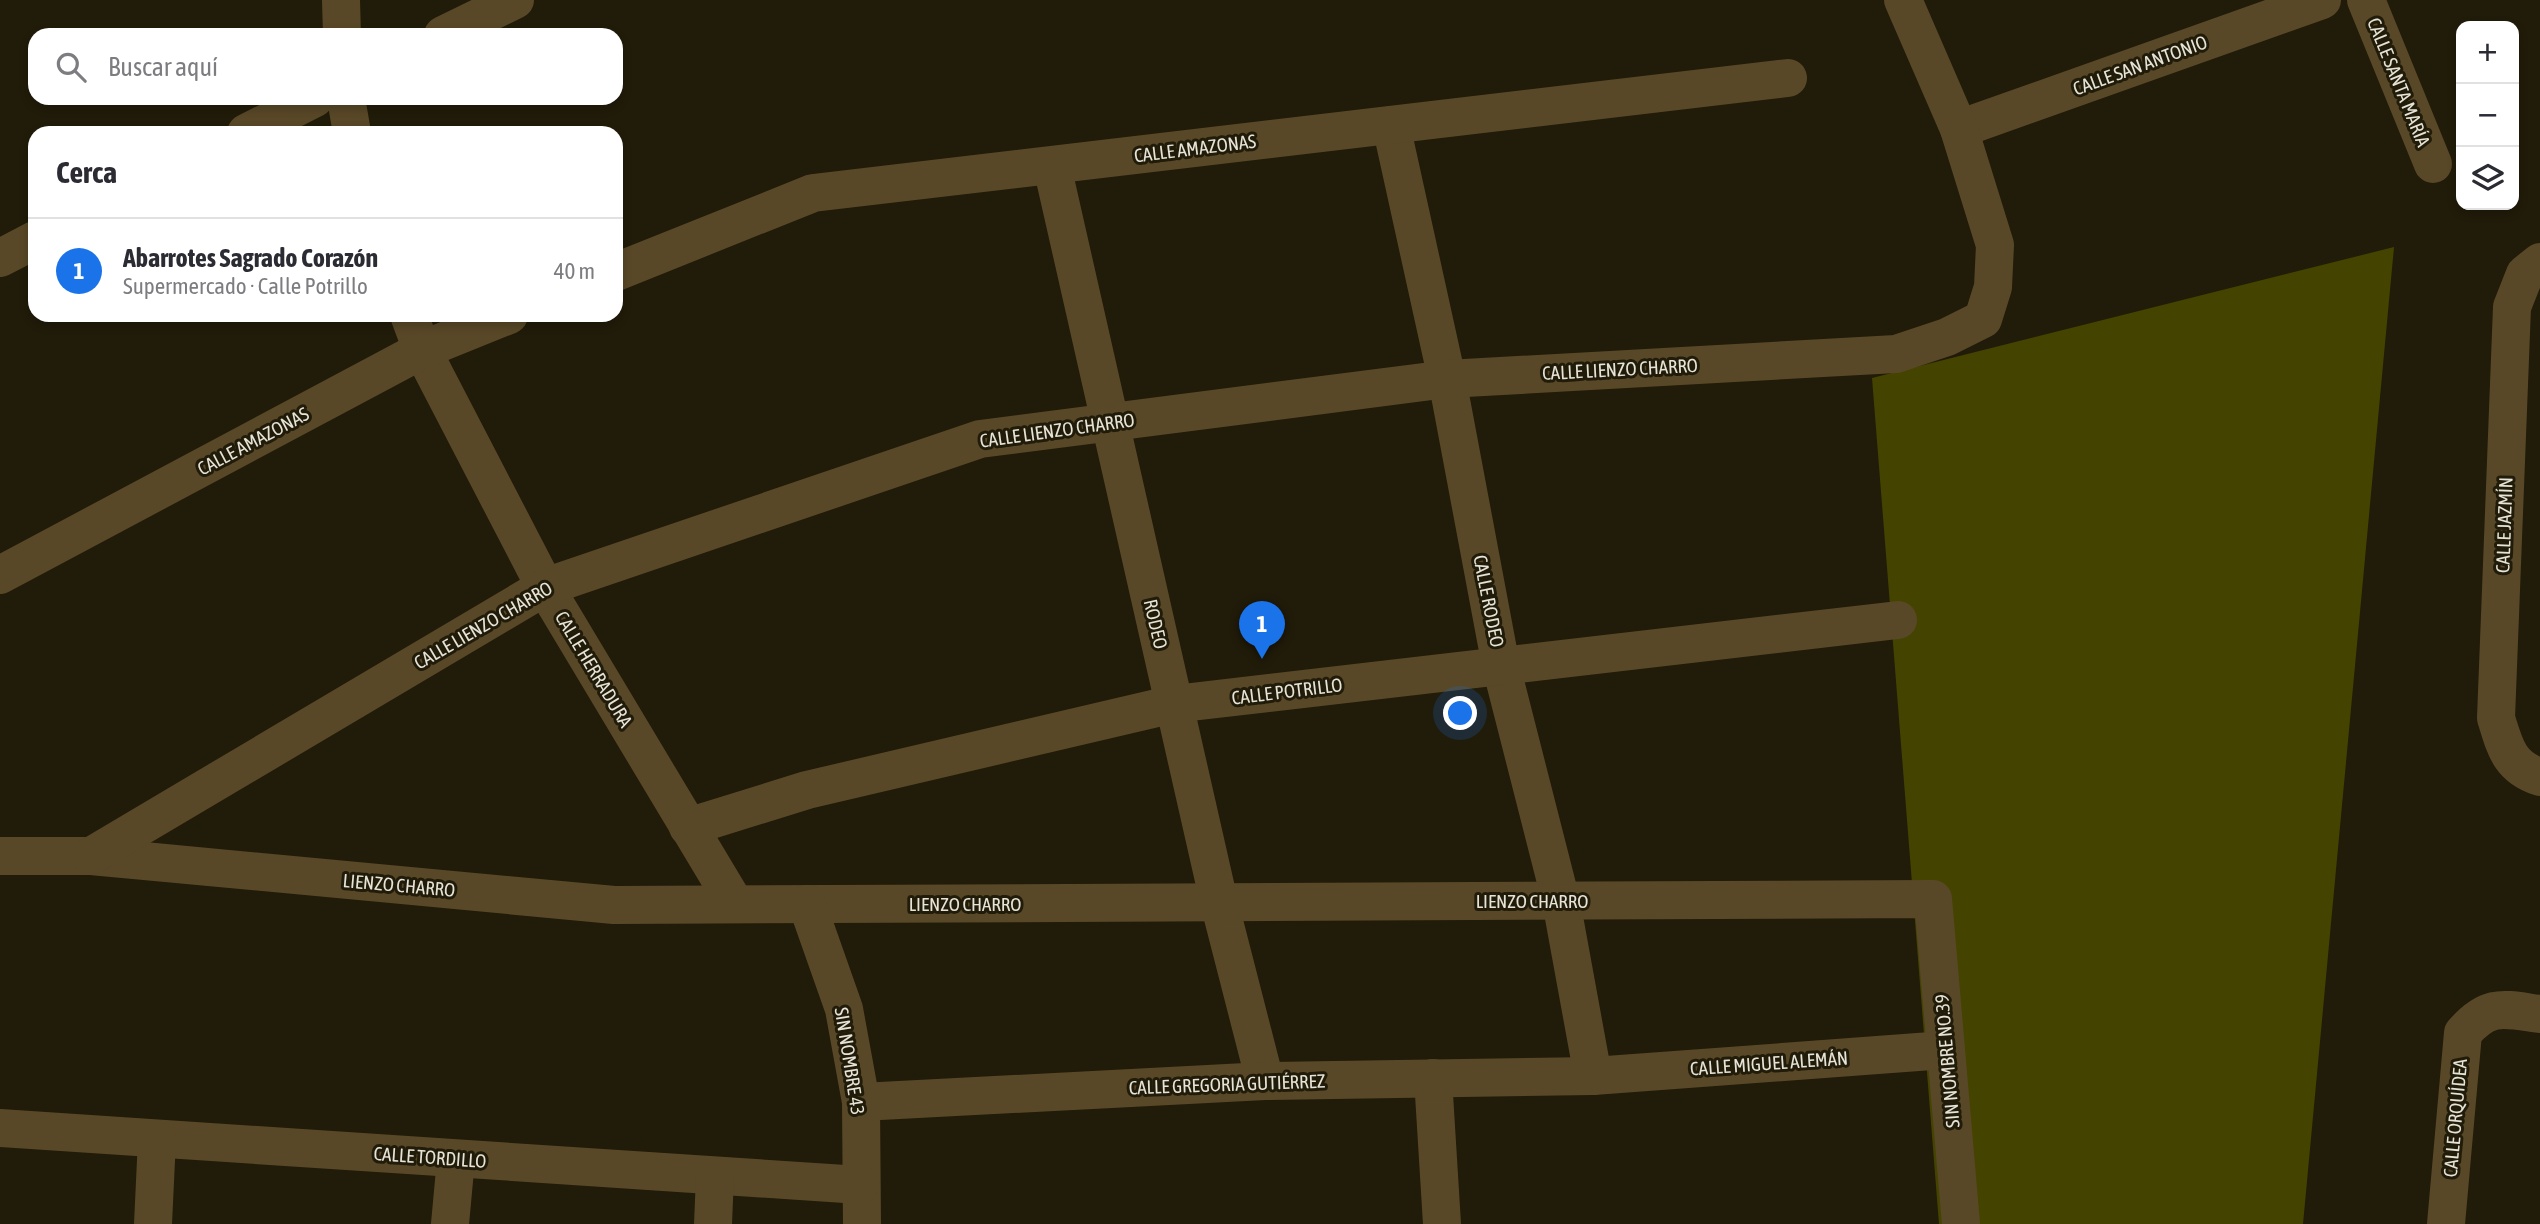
<!DOCTYPE html>
<html lang="es">
<head>
<meta charset="utf-8">
<style>
  :root { --surface:#fff; --page:#f2f2f3; --text:#2b2b33; --muted:#7c7c81; --line:#e1e1e2; --accent:#1a73e8 }
  body { margin:0; font-family:"Asap Condensed",sans-serif; background:var(--page); color:var(--text) }
  .controls { position:absolute; right:21px; top:21px; display:grid; overflow:hidden; border-radius:14px; box-shadow:0 4px 10px #0003 }
  .controls button { width:63px; height:63px; display:grid; place-items:center; padding:0; border:0; border-bottom:2px solid var(--line); background:var(--surface); color:var(--text); font:35px sans-serif }
  .you { position:absolute; left:1461px; top:714px; width:24px; height:24px; margin:-18px; border:5px solid #fff; border-radius:50%; background:#1a73e8; box-shadow:0 0 0 10px #1a73e833 }
  .badge { display:grid; place-items:center; width:46px; height:46px; border-radius:50%; background:var(--accent); color:#fff; font-size:23px; font-weight:700 }
  .pin { position:absolute; translate:-50% -58px; filter:drop-shadow(0 2px 4px #0008) }
  .pin::after { content:''; position:absolute; top:37px; width:24px; height:21px; background:inherit; clip-path:polygon(0 0,100% 0,50% 100%) }
  .list { margin:0; padding:0; list-style:none }
  h2 { display:flex; justify-content:space-between; align-items:center; height:91px; margin:0; padding:0 28px; font-size:30px }
  h2 small { font-size:23px; font-weight:400; color:var(--muted) }
  .list li { display:grid; grid-template-columns:46px 1fr auto; gap:21px; align-items:center; box-sizing:border-box; height:105px; padding:0 28px; border-top:2px solid var(--line) }
  .list b { display:block; font-size:26px; white-space:nowrap }
  .list p { margin:0; font-size:23px; white-space:nowrap; color:var(--muted) }
  .list em { font-size:23px; font-style:normal; color:var(--muted) }
  .icon { flex:none; width:38px; height:38px; fill:none; stroke:currentColor; stroke-width:2; stroke-linecap:round; stroke-linejoin:round }
  .map { position:relative; flex:none; width:2540px; height:1224px; overflow:hidden }
  .search { position:absolute; background:var(--surface); box-shadow:0 4px 10px #0003; left:28px; top:28px; width:595px; height:77px; display:flex; align-items:center; gap:18px; box-sizing:border-box; padding:0 24px; border-radius:21px; color:var(--muted); font-size:26px }
  .panel { position:absolute; background:var(--surface); box-shadow:0 4px 10px #0003; left:28px; top:126px; width:595px; height:196px; border-radius:21px }
  .map>svg:first-child { display:block }
</style>
</head>
<body>
<div class="map">
<svg width="2540" height="1224" viewBox="0 0 2540 1224">
  <rect width="100%" height="100%" fill="#211b09"/>
  <polygon fill="#440" points="2394,247 2303,1224 1939,1224 1872,378"/>
  <g fill="none" stroke-linecap="round" stroke-linejoin="round">
    <g stroke="#584827" stroke-width="38">
      <polyline points="341,0 342,35"/>
      <polyline points="2366,0 2433,164"/>
      <polyline points="443,35 515,0"/>
      <polyline points="346,98 352,133"/>
      <polyline points="1391,125 1447,379 1501,666 1561,901 1593,1076"/>
      <polyline points="1959,129 2322,0"/>
      <polyline points="246,133 315,98"/>
      <polyline points="1052,166 1219,902 1265,1081"/>
      <polyline points="0,258 35,240"/>
      <path d="M 2540,262 L 2525,274 L 2512,307 L 2496,718 C 2505,747 2509,767 2540,777"/>
      <polyline points="616,272 813,193 1788,78"/>
      <polyline points="409,315 422,350 545,587 735,904"/>
      <polyline points="0,575 422,350 509,315"/>
      <polyline points="688,827 807,790 1174,704 1898,620"/>
      <polyline points="0,856 91,856 614,905 1933,899 1961,1224"/>
      <polyline points="91,856 545,587 980,439 1447,379 1896,354 1947,337 1983,319 1993,287 1995,245 1959,129 1903,0"/>
      <polyline points="807,904 844,1009 861,1102 862,1224"/>
      <polyline points="1433,1078 1442,1224"/>
      <polyline points="861,1102 1265,1081 1593,1076 1945,1050"/>
      <polyline points="0,1128 860,1185"/>
      <polyline points="153,1224 157,1139"/>
      <polyline points="450,1224 456,1159"/>
      <polyline points="713,1224 715,1176"/>
      <path d="M 2446,1224 L 2463,1033 C 2489,1003 2503,1009 2540,1014"/>
    </g>
  </g>
  <g text-anchor="middle" dominant-baseline="central" stroke-width="6" stroke-linejoin="round" paint-order="stroke">
    <g font-size="19" fill="#e6e3d7" stroke="#211b09">
      <text transform="translate(2140 65) rotate(-20)">CALLE SAN ANTONIO</text>
      <text transform="translate(2399 82) rotate(68)">CALLE SANTA MARÍA</text>
      <text transform="translate(1195 148) rotate(-7)">CALLE AMAZONAS</text>
      <text transform="translate(1620 369) rotate(-3)">CALLE LIENZO CHARRO</text>
      <text transform="translate(1057 430) rotate(-8)">CALLE LIENZO CHARRO</text>
      <text transform="translate(253 441) rotate(-28)">CALLE AMAZONAS</text>
      <text transform="translate(2504 525) rotate(-88)">CALLE JAZMÍN</text>
      <text transform="translate(1489 601) rotate(79)">CALLE RODEO</text>
      <text transform="translate(1156 624) rotate(77)">RODEO</text>
      <text transform="translate(483 625) rotate(-30)">CALLE LIENZO CHARRO</text>
      <text transform="translate(594 669) rotate(59)">CALLE HERRADURA</text>
      <text transform="translate(1287 691) rotate(-7)">CALLE POTRILLO</text>
      <text transform="translate(399 885) rotate(5)">LIENZO CHARRO</text>
      <text x="1532" y="901">LIENZO CHARRO</text>
      <text x="965" y="904">LIENZO CHARRO</text>
      <text transform="translate(850 1061) rotate(81)">SIN NOMBRE 43</text>
      <text transform="translate(1947 1061) rotate(-95)">SIN NOMBRE NO.39</text>
      <text transform="translate(1769 1063) rotate(-4)">CALLE MIGUEL ALEMÁN</text>
      <text transform="translate(1227 1084) rotate(-2)">CALLE GREGORIA GUTIÉRREZ</text>
      <text transform="translate(2455 1118) rotate(-85)">CALLE ORQUÍDEA</text>
      <text transform="translate(430 1157) rotate(4)">CALLE TORDILLO</text>
    </g>
  </g>
</svg>
<div class="controls">
<button>+</button>
<button>−</button>
<button><svg class="icon" aria-label="layers" viewBox="0 0 24 24"><path d="M12 4l9 5-9 5-9-5zM3 14l9 5 9-5"/></svg></button>
</div>
<div class="you"></div>
<div class="pin badge" style="left:1262px;top:659px">1</div>
<div class="search"><svg class="icon" aria-label="search" viewBox="0 0 24 24"><circle cx="10" cy="10" r="6"/><path d="M15 15l6 6"/></svg>Buscar aquí</div>
<section class="panel">
<h2>Cerca<small></small></h2>
<ul class="list">
<li><span class="badge">1</span><div><b>Abarrotes Sagrado Corazón</b><p>Supermercado · Calle Potrillo</p></div><em>40 m</em></li>
</ul>
</section>
</div>
</body>
</html>
